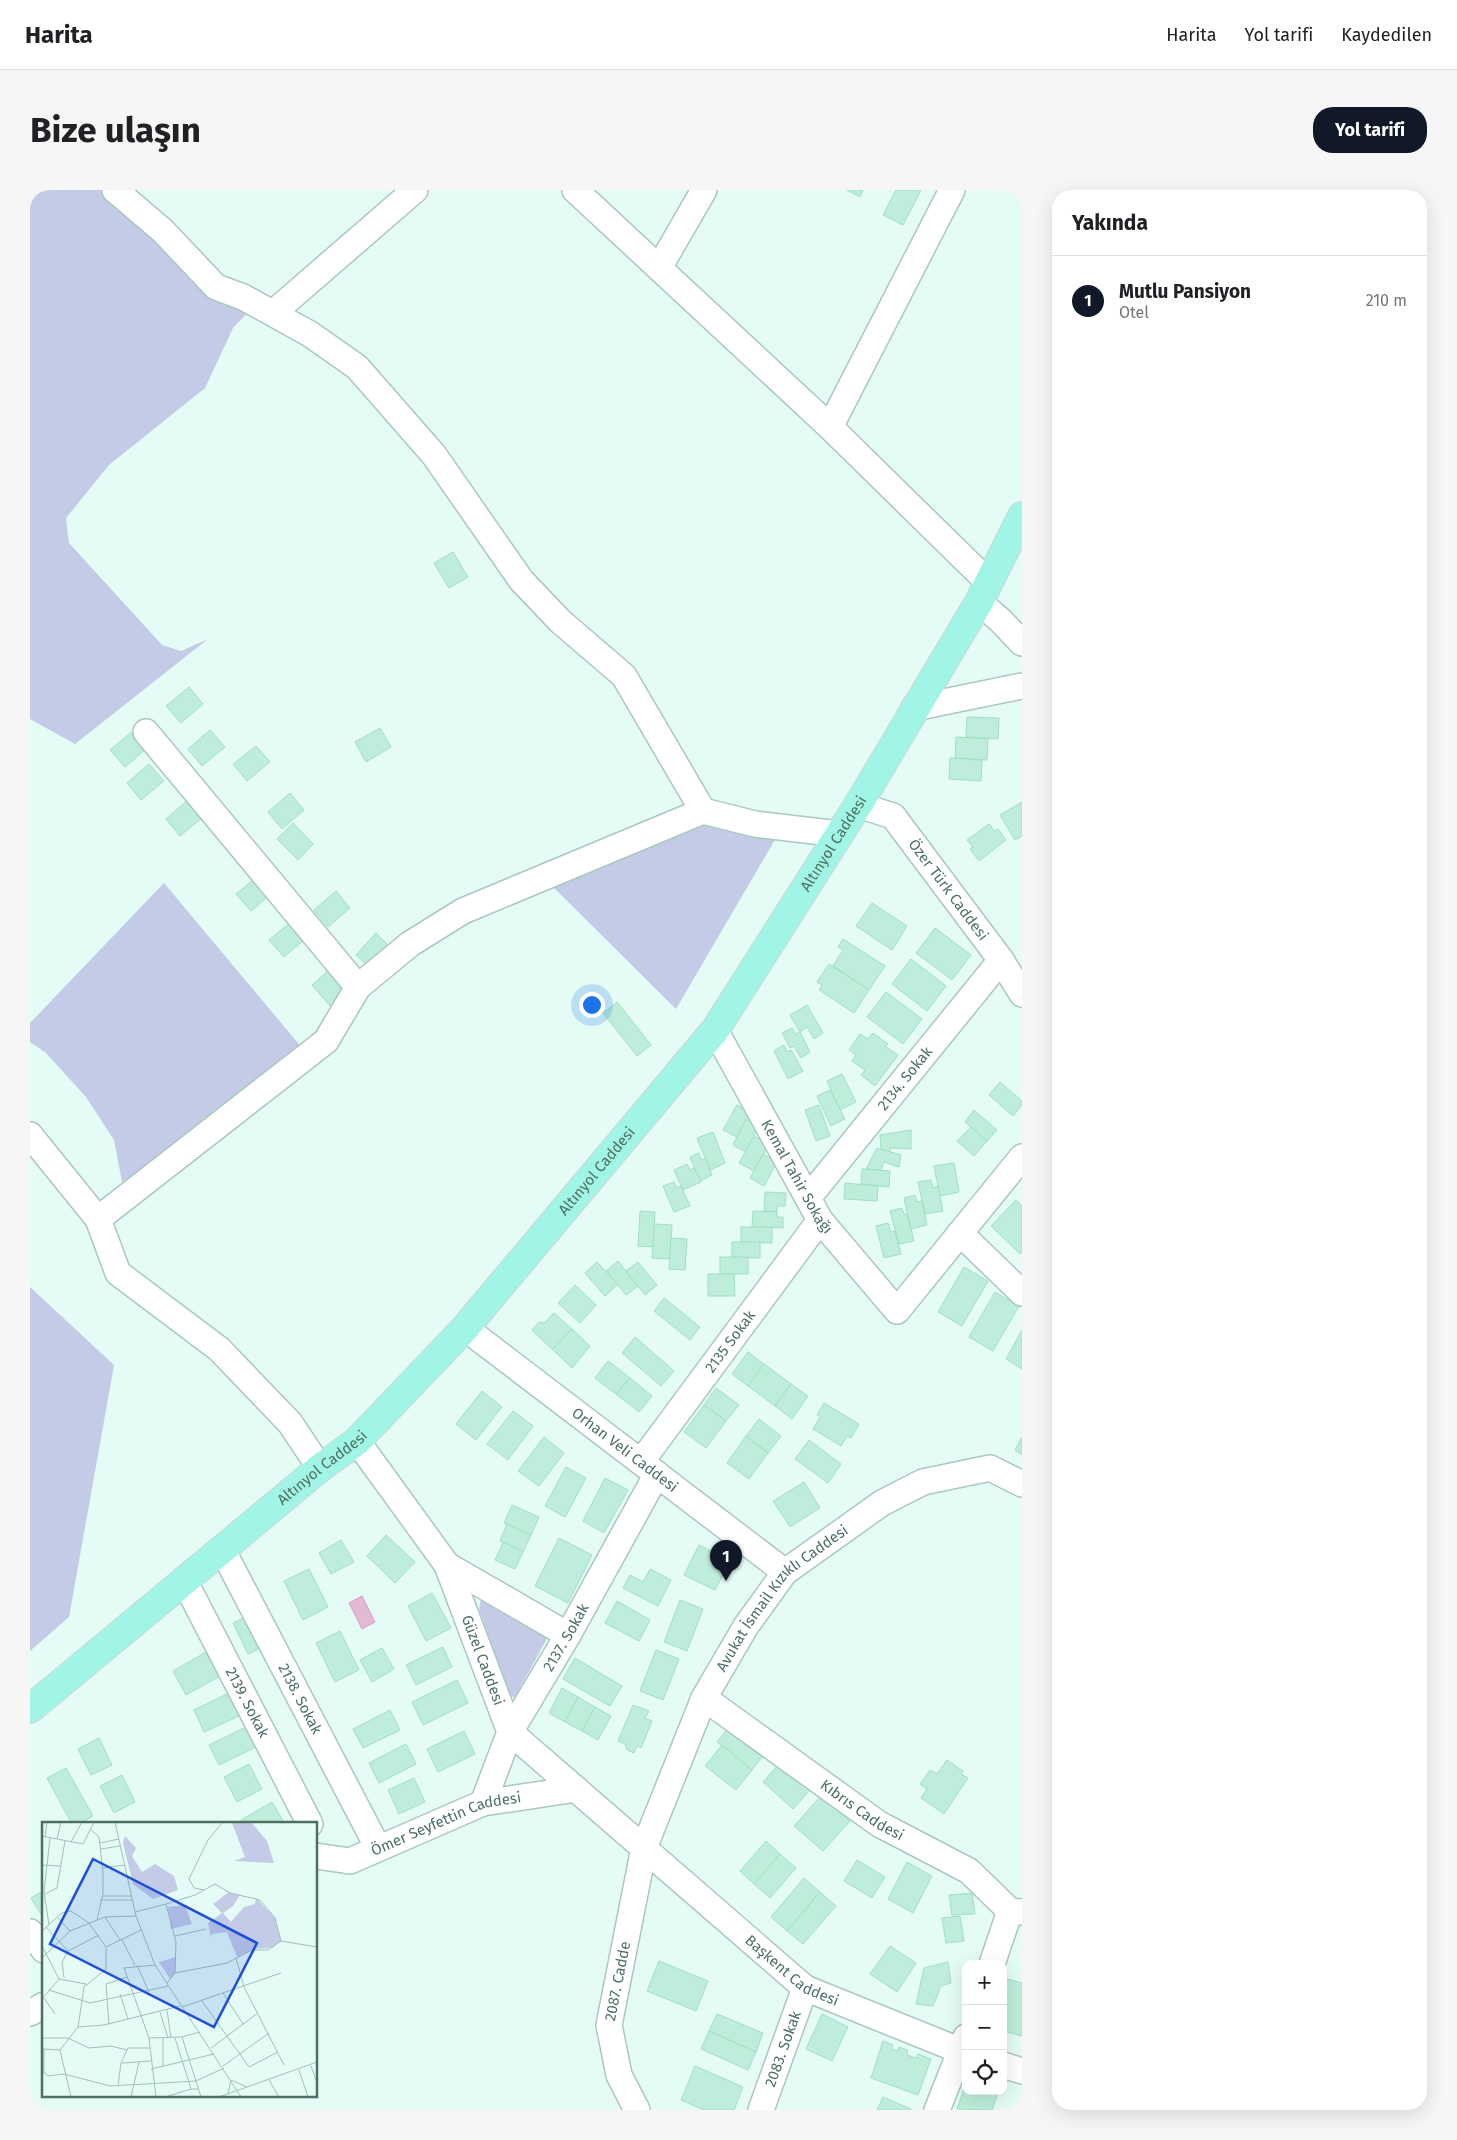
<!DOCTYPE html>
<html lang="tr">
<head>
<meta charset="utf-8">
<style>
  :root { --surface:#fff; --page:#f6f6f6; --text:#202124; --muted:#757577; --line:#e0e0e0; --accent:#111827 }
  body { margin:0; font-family:"Fira Sans",sans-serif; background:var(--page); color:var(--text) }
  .controls { position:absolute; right:15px; bottom:15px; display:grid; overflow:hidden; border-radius:10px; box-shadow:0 5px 20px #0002 }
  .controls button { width:45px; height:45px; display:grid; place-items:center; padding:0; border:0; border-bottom:1px solid var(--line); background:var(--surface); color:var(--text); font:25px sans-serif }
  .you { position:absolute; left:561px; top:814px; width:18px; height:18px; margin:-12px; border:4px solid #fff; border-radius:50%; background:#1a73e8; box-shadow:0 0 0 8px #1a73e833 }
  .badge { display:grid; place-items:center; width:32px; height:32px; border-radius:50%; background:var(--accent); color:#fff; font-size:16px; font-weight:700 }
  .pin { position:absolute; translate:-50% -41px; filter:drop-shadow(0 1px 2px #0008) }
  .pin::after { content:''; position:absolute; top:26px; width:18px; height:15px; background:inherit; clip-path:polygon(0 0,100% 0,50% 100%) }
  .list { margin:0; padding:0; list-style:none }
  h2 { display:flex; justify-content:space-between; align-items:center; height:65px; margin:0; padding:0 20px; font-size:21px }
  h2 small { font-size:16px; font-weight:400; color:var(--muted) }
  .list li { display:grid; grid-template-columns:32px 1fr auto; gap:15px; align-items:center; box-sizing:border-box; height:90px; padding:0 20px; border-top:1px solid var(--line) }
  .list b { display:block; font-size:19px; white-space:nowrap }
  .list p { margin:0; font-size:16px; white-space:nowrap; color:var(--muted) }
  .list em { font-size:16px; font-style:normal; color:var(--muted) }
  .icon { flex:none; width:28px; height:28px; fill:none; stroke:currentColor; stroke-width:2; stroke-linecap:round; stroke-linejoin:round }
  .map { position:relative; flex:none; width:992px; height:1920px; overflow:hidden; border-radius:20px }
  header { display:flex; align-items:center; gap:30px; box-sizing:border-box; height:70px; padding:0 25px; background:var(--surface); border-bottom:1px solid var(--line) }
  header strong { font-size:24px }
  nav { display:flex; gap:28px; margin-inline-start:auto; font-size:18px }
  .intro { display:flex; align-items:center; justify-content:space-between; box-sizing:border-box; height:120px; padding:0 30px }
  h1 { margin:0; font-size:35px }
  .button { padding:12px 22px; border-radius:20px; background:var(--accent); color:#fff; font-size:18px; font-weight:700 }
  main { display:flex; gap:30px; padding:0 30px }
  aside { flex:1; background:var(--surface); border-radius:20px; box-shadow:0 5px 20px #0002 }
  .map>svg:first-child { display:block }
</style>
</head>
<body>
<header>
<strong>Harita</strong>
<nav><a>Harita</a><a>Yol tarifi</a><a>Kaydedilen</a></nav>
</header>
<div class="intro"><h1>Bize ulaşın</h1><a class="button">Yol tarifi</a></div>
<main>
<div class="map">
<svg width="992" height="1920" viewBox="0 0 992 1920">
  <rect width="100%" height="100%" fill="#e4fbf6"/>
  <g fill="#c4cbe7">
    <polygon points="0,0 85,0 226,114 203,138 175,198 79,275 36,328 39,353 132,455 151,461 178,449 45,554 0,529"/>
    <polygon points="673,621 753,636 646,819 514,688"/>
    <polygon points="134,693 278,865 93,997 84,950 56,907 16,863 0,852 0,833"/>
    <polygon points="0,1097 84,1175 39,1427 0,1461"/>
    <polygon points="452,1404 520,1443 485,1507 479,1506 449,1419"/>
  </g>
  <polygon fill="#e3bad5" stroke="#d4a1c2" points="332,1406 345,1432 332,1439 319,1413"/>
  <g fill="#beeedb" stroke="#9fe0c5">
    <polygon points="817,0 833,0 830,7"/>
    <polygon points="866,0 891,0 873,35 853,25"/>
    <polygon points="423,362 438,387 419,398 404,373"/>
    <polygon points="159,497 173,514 151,533 136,516"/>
    <polygon points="937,527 969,528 968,549 936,547"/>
    <polygon points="350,538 361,557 336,572 325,552"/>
    <polygon points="180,540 195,557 172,576 158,559"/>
    <polygon points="103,541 117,558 95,577 80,560"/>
    <polygon points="926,547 958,549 957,570 925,568"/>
    <polygon points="226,556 240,572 217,591 203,574"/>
    <polygon points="920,568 952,570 951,591 919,589"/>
    <polygon points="119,574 134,591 111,610 97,593"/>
    <polygon points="260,603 274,620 252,639 238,622"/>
    <polygon points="158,610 173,627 150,646 136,629"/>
    <polygon points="992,612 992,646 985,650 970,625"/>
    <polygon points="263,633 283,654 268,670 247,649"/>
    <polygon points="959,634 965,641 968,639 976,650 949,671 940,659 943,657 937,650"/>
    <polygon points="229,685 243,702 221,721 206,704"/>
    <polygon points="306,701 320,718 298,737 284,720"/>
    <polygon points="842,713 877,736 862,760 826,736"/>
    <polygon points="262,731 276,748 254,767 239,750"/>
    <polygon points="905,738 941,765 922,790 886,763"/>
    <polygon points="346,743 362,759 342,780 326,765"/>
    <polygon points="813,749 855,776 839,800 803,776 813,760 808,757"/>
    <polygon points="881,769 916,796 897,821 862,794"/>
    <polygon points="799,774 839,800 824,823 789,800 792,795 787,792"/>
    <polygon points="299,780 318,803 301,817 282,795"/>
    <polygon points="856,802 892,829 873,854 837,827"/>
    <polygon points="587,812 621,855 607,866 573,823"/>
    <polygon points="777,815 793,843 784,849 777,837 770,842 760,825"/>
    <polygon points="762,838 765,844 770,842 780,862 771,868 764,856 760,858 752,843"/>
    <polygon points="843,843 858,854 855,856 868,865 845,896 831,885 835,880 822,871 826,865 819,860 830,844 838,849"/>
    <polygon points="754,855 757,862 761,860 773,881 758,889 744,861"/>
    <polygon points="812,884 826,912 810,920 797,891"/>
    <polygon points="970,892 992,911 992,915 983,926 959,905"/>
    <polygon points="800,900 815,929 801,936 787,906"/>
    <polygon points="707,915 720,922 707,947 693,940"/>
    <polygon points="789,915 800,946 786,951 775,920"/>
    <polygon points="944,920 967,940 957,951 935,932"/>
    <polygon points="716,929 729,936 716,962 703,955"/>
    <polygon points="941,937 957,951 944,966 927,951"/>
    <polygon points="881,940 881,959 860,958 860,962 851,959 850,945"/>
    <polygon points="683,942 695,973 680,980 667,948"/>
    <polygon points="724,946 739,954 724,981 709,973"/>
    <polygon points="847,958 871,965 869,977 854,972 851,980 836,979"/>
    <polygon points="669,963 671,970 675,968 682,985 670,991 660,967"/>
    <polygon points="733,964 747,972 734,996 720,988"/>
    <polygon points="924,973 929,1002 910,1006 904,976"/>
    <polygon points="657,974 660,980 664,978 671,992 653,1000 644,980"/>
    <polygon points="832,979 860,981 859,997 831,994"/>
    <polygon points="901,990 903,998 908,996 913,1021 895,1024 888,992"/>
    <polygon points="644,992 647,998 651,996 660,1016 644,1022 633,996"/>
    <polygon points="815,993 848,996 847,1011 814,1009"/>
    <polygon points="735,1002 756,1003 755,1016 747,1016 747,1022 734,1021"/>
    <polygon points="885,1005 887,1012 892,1011 897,1035 881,1039 874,1008"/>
    <polygon points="986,1010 992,1016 992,1062 990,1064 961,1036"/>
    <polygon points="872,1018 874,1024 877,1024 884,1051 869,1054 860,1021"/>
    <polygon points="610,1021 625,1022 623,1057 608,1056"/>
    <polygon points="723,1021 747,1022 747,1027 753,1027 753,1038 722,1037"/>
    <polygon points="858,1033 861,1042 865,1041 871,1064 854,1068 846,1036"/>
    <polygon points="624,1034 642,1035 640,1069 622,1068"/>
    <polygon points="711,1037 742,1037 742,1053 711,1052"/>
    <polygon points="641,1048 657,1049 655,1080 639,1079"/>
    <polygon points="702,1052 730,1052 730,1068 702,1067"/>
    <rect x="690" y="1067" width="28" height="17"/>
    <polygon points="588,1071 608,1096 596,1105 576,1081"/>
    <polygon points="567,1072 588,1094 575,1106 555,1083"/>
    <polygon points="608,1072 627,1095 615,1105 596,1081"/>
    <polygon points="934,1077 958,1091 932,1136 908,1122"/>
    <polygon points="678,1084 704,1084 705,1106 678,1106"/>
    <polygon points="545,1095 566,1115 550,1133 528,1113"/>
    <polygon points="965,1102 989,1116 963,1161 939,1147"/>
    <polygon points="634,1108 670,1137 660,1150 624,1121"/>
    <polygon points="524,1123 542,1139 522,1159 502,1140 509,1132 514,1133"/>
    <polygon points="542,1139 560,1156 542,1178 522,1159"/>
    <polygon points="992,1140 992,1179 976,1169"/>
    <polygon points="605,1147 644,1181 631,1196 592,1163"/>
    <polygon points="718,1162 734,1174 718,1196 702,1184"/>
    <polygon points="578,1171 600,1188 586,1204 565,1188"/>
    <polygon points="734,1174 761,1194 745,1216 718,1196"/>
    <polygon points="600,1188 622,1206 609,1222 586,1204"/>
    <polygon points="761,1194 778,1206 762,1229 745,1216"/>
    <polygon points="686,1198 709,1215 696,1231 674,1215"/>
    <polygon points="452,1201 472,1217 446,1250 426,1234"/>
    <polygon points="794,1213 829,1234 821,1248 817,1246 811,1256 783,1239 790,1227 787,1225"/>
    <polygon points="674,1215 696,1231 676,1258 654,1242"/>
    <polygon points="483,1221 503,1236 478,1270 457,1254"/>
    <polygon points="729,1229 751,1246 738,1263 716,1246"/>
    <polygon points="716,1246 738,1263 719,1289 697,1273"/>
    <polygon points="514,1247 534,1263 509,1296 488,1281"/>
    <polygon points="992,1247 992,1265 985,1260"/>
    <polygon points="779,1250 811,1274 798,1293 765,1269"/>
    <polygon points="536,1277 556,1288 535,1327 515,1316"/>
    <polygon points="575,1288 598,1300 574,1343 553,1331"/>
    <polygon points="774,1292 790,1318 760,1337 743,1311"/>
    <polygon points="482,1315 509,1327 501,1345 474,1333"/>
    <polygon points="477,1334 501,1345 493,1362 470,1351"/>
    <polygon points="356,1345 385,1372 365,1393 337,1366"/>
    <polygon points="529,1348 562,1365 538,1413 505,1396"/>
    <polygon points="311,1350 324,1372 301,1384 289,1363"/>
    <polygon points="473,1352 493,1362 485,1379 465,1370"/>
    <polygon points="669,1355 700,1371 685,1400 654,1385"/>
    <polygon points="279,1379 298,1417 273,1430 254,1391"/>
    <polygon points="620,1379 641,1390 628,1416 593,1398 600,1385 613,1392"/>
    <polygon points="402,1403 421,1438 396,1451 378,1416"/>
    <polygon points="650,1410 673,1419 657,1461 634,1452"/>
    <polygon points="587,1411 620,1430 609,1451 575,1433"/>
    <polygon points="222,1424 237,1455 218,1464 203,1433"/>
    <polygon points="310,1441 329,1480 305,1492 286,1453"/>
    <polygon points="413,1457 422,1477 386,1495 376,1475"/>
    <polygon points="352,1458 364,1479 342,1492 330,1470"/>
    <polygon points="626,1460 649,1469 633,1510 610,1501"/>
    <polygon points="178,1461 192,1485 156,1505 143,1481"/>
    <polygon points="545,1468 592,1496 580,1516 533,1489"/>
    <polygon points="427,1490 438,1513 393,1535 382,1512"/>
    <polygon points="532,1498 548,1507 535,1532 519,1523"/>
    <polygon points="199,1503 209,1526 174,1542 164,1520"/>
    <polygon points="548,1507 565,1517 552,1541 535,1532"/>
    <polygon points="603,1515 619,1521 615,1528 622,1531 611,1558 607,1556 604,1563 597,1560 595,1554 588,1551"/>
    <polygon points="565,1517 581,1526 568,1550 552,1541"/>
    <polygon points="360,1520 370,1540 333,1558 323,1539"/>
    <polygon points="216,1537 226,1557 189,1575 179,1555"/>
    <polygon points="699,1537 734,1564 722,1580 687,1552"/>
    <polygon points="434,1541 445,1564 408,1582 397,1559"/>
    <polygon points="69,1548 82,1575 61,1585 48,1559"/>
    <polygon points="376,1554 386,1574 349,1593 339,1573"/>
    <polygon points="692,1555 722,1580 706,1600 675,1576"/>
    <polygon points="917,1570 933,1581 931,1584 938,1588 914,1624 891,1608 897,1599 890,1594 900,1580 907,1584"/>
    <polygon points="750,1573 780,1600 763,1619 733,1592"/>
    <polygon points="219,1574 232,1599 207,1612 194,1587"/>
    <polygon points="36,1578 63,1626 49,1634 42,1634 17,1588"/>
    <polygon points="92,1585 105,1612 84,1623 70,1596"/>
    <polygon points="384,1588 395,1612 369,1624 358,1600"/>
    <polygon points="791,1606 820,1631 793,1661 764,1636"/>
    <polygon points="242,1612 254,1633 213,1634 211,1630"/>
    <polygon points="736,1651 750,1664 724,1694 710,1681"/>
    <polygon points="750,1664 766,1678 740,1708 724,1694"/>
    <polygon points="827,1670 855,1687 842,1708 814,1691"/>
    <polygon points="877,1672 902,1686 883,1723 858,1709"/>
    <polygon points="774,1688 790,1702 757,1741 741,1727"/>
    <polygon points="14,1700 14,1729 1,1708"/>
    <polygon points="790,1702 806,1716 773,1754 757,1741"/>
    <polygon points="942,1703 945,1724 922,1725 919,1705"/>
    <polygon points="930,1726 934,1751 916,1753 912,1728"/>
    <polygon points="860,1756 886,1773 867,1802 840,1784"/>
    <polygon points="629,1771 678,1791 666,1821 617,1801"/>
    <polygon points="918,1772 921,1793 911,1796 903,1816 886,1814 894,1778"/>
    <polygon points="974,1788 992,1793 992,1846 973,1841"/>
    <polygon points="687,1824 733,1843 726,1862 679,1841"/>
    <polygon points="792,1824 818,1837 802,1871 776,1859"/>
    <polygon points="679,1841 726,1862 718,1880 671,1859"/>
    <polygon points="853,1851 863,1855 861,1859 868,1861 869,1857 878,1860 877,1865 886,1868 888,1864 901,1869 888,1905 841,1888"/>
    <polygon points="665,1876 713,1897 704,1920 674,1920 651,1910"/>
    <polygon points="936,1893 936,1901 968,1903 962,1920 927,1919"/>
    <polygon points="853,1907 881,1919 881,1920 847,1920"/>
  </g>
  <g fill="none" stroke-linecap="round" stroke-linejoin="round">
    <g stroke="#aac8bd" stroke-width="28">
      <g id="minor">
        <polyline points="85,0 133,41 186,97 213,107 280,144 327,177 404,265 491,390 530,431 594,486 673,621 725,634 809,644"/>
        <polyline points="545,0 800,237 958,392"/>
        <polyline points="629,78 674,0"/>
        <polyline points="243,123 385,0"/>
        <polyline points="800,237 922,0"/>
        <polyline points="949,412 970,430 992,453"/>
        <polyline points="884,518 992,496"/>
        <polyline points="116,542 328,797"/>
        <path id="s1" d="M 828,615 L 863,626 L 971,770 L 992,804"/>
        <path id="s2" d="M 685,840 L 790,1030 L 867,1121 L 992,967"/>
        <polyline points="0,945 68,1029"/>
        <path id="s3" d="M 778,1008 L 971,770"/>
        <polyline points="930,1043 992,1103"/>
        <path id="s4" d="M 435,1138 L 755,1382"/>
        <path id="s5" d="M 327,1251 L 417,1375 L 480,1542 L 775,1798 L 936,1863"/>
        <path id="s6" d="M 611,1272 L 790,1030"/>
        <polyline points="290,1278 260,1233 189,1159 88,1083 68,1029 296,851 328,797 380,754 433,721 673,621"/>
        <path id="s7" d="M 192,1359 L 348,1658"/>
        <polyline points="417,1375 538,1445"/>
        <path id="s8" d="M 154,1390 L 280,1634"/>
        <path id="s9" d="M 674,1508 L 849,1634 L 939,1681 L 980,1721 L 992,1722"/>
        <path id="s10" d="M 453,1613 L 480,1542 L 538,1445 L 627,1284"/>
        <path id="s11" d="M 286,1666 L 320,1671 L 453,1613 L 546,1599"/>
        <polyline points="0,1742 14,1760"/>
        <polyline points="962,1774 980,1721"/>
        <polyline points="0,1823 14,1815"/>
        <polyline points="973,1875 992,1881"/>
        <path id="s12" d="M 607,1920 L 589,1885 L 579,1835 L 614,1658 L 674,1508 L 716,1436 L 755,1382 L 852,1313 L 893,1292 L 960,1278 L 992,1294"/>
        <path id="s13" d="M 731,1920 L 775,1798"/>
        <polyline points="907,1920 936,1847"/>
      </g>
    </g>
    <g stroke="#cdd7d3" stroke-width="30">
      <g id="major">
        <path id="s14" d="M 0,1519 L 290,1278 L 327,1251 L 435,1138 L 685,840 L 828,615 L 949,412 L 992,326"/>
      </g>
    </g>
    <use href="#minor" stroke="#fff" stroke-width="25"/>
    <use href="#major" stroke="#a1f5e7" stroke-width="28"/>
  </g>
  <g text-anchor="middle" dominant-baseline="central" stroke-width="4" stroke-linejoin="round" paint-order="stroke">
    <g font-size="15" fill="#4c7161" stroke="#eafefa">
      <text stroke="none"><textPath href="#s14" startOffset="1189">Altınyol Caddesi</textPath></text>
      <text stroke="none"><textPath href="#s1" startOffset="129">Özer Türk Caddesi</textPath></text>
      <text stroke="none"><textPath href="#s3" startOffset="154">2134. Sokak</textPath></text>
      <text stroke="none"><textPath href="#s14" startOffset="784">Altınyol Caddesi</textPath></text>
      <text stroke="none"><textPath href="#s2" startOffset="168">Kemal Tahir Sokağı</textPath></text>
      <text stroke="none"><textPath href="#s6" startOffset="150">2135 Sokak</textPath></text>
      <text stroke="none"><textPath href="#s4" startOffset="201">Orhan Veli Caddesi</textPath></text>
      <text stroke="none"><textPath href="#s14" startOffset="379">Altınyol Caddesi</textPath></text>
      <text stroke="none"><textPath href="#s12" startOffset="561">Avukat İsmail Kızıklı Caddesi</textPath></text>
      <text stroke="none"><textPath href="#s10" startOffset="186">2137. Sokak</textPath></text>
      <text stroke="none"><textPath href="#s5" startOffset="255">Güzel Caddesi</textPath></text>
      <text stroke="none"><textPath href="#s7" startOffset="169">2138. Sokak</textPath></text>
      <text stroke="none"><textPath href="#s8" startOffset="138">2139. Sokak</textPath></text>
      <text stroke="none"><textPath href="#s9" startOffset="194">Kıbrıs Caddesi</textPath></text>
      <text stroke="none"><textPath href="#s11" startOffset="138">Ömer Seyfettin Caddesi</textPath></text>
      <text stroke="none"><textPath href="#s5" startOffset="702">Başkent Caddesi</textPath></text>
      <text stroke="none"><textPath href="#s12" startOffset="135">2087. Cadde</textPath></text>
      <text stroke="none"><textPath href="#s13" startOffset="65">2083. Sokak</textPath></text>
    </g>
  </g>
  <g transform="translate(12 1632)">
    <rect width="275" height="275" fill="#e4fbf6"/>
    <path d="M 209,0 L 225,19 L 232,41 L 192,39 L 203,35 L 190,1 ZM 83,14 L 94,26 L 90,34 L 100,50 L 113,42 L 132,54 L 136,68 L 111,77 L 91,62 L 81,21 ZM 187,70 L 198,73 L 191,84 L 181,91 L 189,100 L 202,85 L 213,82 L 214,76 L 233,96 L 239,119 L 230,126 L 213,127 L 195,135 L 185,110 L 170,112 L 169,116 L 166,101 L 180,91 L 171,82 ZM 143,83 L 150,102 L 129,107 L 126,85 ZM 134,135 L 133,151 L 128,157 L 117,140 Z" fill="#c4cbe7"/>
    <path fill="none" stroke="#a2c0b6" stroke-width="1" d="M 73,0 L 94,94 L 113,143 L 199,275M 48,7 L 57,15 L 61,51 L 61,71 L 55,98M 0,14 L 41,22 L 52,0M 3,15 L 5,0M 15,17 L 19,0M 29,20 L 40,0M 58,21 L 77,17M 59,27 L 78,24M 0,43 L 18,44M 60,46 L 83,43M 162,68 L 152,66 L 147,57 L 166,18 L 181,0M 3,72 L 15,66 L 23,19M 60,74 L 89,74M 58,78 L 90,78M 124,82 L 153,73 L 173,62 L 188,71 L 218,78 L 233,96 L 239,119 L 275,125M 93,90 L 124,82 L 134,120 L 133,151M 63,95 L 78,118M 16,96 L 28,109M 7,103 L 2,70 L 8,16M 4,105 L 26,129M 0,109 L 20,91 L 29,89 L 47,101 L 64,125 L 64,147 L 42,165 L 36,205 L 18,228 L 29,275M 133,114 L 164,107M 80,118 L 93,143M 0,124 L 17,157M 64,125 L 99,108M 0,136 L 28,109 L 63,95 L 94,94M 194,136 L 202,165 L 242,243M 95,143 L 107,170M 113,143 L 82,146 L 107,216 L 114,275M 22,156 L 20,140 L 26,129 L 57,113M 125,161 L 133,151 L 185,141 L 210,128 L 226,128 L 239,119M 7,168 L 48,181 L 126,164M 181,171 L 201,202M 78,172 L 86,197M 2,176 L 13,192M 0,177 L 17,157 L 44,162M 160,179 L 207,245 L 236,230M 140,185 L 239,151M 125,188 L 129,216M 118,190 L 126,216M 67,202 L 64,162 L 85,155M 36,205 L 62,203 L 138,184M 140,215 L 159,275M 0,216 L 26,216 L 47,226 L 69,224 L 85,228M 107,216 L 140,215 L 158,210M 133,216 L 149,267 L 156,267M 169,226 L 216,191M 1,227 L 18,228M 2,227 L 2,251 L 6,254 L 22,252 L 68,264 L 154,259 L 182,246M 80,241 L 109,239M 121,244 L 121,216M 181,244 L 227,211M 269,244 L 275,260M 109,247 L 172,232M 257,248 L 266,275M 227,258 L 237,275M 76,264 L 79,241 L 86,226 L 108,226M 186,271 L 189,258 L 205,265M 89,275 L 97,240M 123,275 L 149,267M 177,275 L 275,240"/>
    <path fill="#1d4ed8" fill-opacity="0.15" stroke="#1d4ed8" stroke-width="2.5" d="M 51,37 L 215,121 L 172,205 L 8,122 Z"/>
    <rect width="275" height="275" fill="none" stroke="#4c7161" stroke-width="2.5"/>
  </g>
</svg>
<div class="controls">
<button>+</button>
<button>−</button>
<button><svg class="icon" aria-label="locate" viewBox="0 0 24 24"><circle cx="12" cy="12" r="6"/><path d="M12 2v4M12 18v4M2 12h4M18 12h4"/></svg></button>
</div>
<div class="you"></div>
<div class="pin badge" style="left:696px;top:1391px">1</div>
</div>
<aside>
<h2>Yakında<small></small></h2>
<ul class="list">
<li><span class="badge">1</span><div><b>Mutlu Pansiyon</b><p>Otel</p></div><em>210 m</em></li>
</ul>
</aside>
</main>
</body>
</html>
